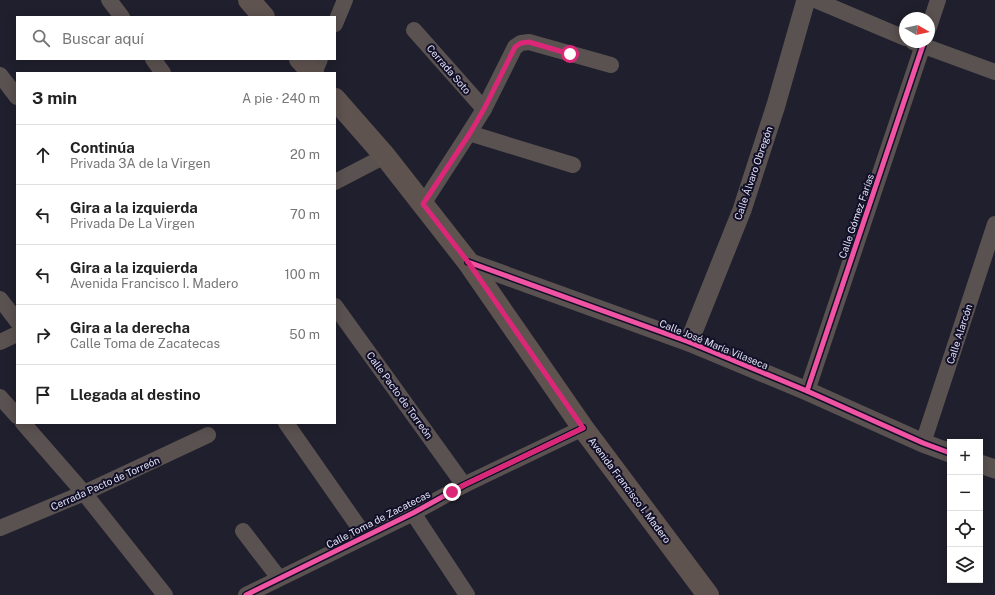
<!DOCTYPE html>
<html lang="es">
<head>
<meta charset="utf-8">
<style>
  :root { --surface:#fff; --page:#f2f2f2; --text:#222; --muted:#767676; --line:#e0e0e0 }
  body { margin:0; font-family:"Public Sans",sans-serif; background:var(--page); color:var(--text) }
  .controls { position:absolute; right:12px; bottom:12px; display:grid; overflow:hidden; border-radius:0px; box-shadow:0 2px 10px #0003 }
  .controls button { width:36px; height:36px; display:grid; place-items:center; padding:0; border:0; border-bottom:1px solid var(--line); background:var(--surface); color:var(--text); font:20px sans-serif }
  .compass { position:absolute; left:899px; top:12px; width:36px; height:36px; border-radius:50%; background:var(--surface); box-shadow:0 2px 10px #0003; rotate:99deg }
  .stop { position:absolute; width:12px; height:12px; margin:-9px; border:3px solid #db2777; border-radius:50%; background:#fff }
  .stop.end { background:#db2777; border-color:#fff; box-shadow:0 1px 4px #0008 }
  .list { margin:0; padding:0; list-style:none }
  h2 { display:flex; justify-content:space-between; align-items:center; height:52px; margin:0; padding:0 16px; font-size:17px }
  h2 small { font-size:13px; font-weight:400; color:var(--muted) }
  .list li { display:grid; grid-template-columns:26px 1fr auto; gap:12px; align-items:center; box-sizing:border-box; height:60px; padding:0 16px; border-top:1px solid var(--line) }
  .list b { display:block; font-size:15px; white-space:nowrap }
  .list p { margin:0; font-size:13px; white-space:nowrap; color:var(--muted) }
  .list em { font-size:13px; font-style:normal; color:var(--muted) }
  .icon { flex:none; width:22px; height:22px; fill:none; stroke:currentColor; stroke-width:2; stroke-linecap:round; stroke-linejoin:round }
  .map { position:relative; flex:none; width:995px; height:595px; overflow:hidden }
  .search { position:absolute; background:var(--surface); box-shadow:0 2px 10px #0003; left:16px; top:16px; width:320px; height:44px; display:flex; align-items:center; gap:10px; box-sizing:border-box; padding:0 14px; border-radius:0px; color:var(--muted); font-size:15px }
  .panel { position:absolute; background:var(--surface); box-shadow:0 2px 10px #0003; left:16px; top:72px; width:320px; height:352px; border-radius:0px }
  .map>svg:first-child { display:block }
</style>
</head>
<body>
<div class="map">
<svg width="995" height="595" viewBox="0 0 995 595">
  <rect width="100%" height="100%" fill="#201f2d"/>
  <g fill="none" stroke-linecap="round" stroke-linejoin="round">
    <g stroke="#5a5250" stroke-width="16">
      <polyline points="109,0 122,17"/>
      <polyline points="815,0 905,38"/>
      <polyline points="335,24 345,0"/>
      <polyline points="929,27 938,0"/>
      <polyline points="414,30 484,109"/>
      <polyline points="913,42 995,72"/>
      <polyline points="153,59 163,73"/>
      <polyline points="314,73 320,59"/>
      <polyline points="0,75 17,97"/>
      <polyline points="469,133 573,165"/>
      <polyline points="335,182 385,156"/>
      <polyline points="423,204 469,133 484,109 515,47 521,43 529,42 611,65"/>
      <polyline points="0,299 17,321"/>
      <polyline points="335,306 464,485"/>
      <polyline points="0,342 17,334"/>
      <polyline points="807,391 924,42"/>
      <polyline points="0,397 17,416"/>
      <polyline points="23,423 84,493 165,595"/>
      <polyline points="286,423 365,536"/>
      <polyline points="923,443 995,224"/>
      <polyline points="413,513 467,595"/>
      <polyline points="0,528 84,493 208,435"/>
      <polyline points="243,531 279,578"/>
      <polyline points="246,595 413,513 464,485 583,428"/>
    </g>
    <g stroke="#5a5250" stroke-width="19">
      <polyline points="468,262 689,342 807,391 923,443 950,453"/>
      <polyline points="689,342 742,210 776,105 806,0"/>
      <polyline points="980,464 995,469"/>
    </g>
    <g stroke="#5f5350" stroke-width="22">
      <polyline points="249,0 264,17"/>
      <polyline points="300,59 313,73"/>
      <polyline points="335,99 385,156 468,262 583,428 708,595"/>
    </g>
    <g stroke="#120f28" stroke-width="8">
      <g id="cycleway">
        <polyline points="468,262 689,342 807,391 923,443 950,453"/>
        <polyline points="807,391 924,42"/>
        <polyline points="246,595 413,513 464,485 583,428"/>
      </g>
    </g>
    <use href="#cycleway" stroke="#f153a3" stroke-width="5"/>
  </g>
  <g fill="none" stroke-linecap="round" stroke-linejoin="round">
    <polyline stroke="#db2777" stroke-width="5" points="452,492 464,485 583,428 468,262 423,204 470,133 484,109 515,47 521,43 529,42 570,54"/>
  </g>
  <g text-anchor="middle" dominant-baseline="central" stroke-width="4" stroke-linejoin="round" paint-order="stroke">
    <g font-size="10" fill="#e2e2f4" stroke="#120f28">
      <text transform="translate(449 69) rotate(49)">Cerrada Soto</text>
      <text transform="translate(753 173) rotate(-71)">Calle Álvaro Obregón</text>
      <text transform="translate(856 216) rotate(-71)">Calle Gómez Farías</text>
      <text transform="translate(959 334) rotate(-72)">Calle Alarcón</text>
      <text transform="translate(714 344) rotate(22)">Calle José María Vilaseca</text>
      <text transform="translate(400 395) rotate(54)">Calle Pacto de Torreón</text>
      <text transform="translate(105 483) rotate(-24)">Cerrada Pacto de Torreón</text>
      <text transform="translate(630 490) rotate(53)">Avenida Francisco I. Madero</text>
      <text transform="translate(378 519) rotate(-27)">Calle Toma de Zacatecas</text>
    </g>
  </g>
</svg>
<div class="controls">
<button>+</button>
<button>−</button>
<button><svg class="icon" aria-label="locate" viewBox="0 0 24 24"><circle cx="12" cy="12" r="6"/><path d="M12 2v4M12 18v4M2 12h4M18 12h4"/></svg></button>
<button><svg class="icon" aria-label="layers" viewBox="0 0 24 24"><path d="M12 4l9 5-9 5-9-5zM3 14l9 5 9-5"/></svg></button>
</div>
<svg class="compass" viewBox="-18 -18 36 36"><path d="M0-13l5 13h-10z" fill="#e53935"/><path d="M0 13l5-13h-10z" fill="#767676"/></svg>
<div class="stop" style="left:570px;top:54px"></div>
<div class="stop end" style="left:452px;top:492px"></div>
<div class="search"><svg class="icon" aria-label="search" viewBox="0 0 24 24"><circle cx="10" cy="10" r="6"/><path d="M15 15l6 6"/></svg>Buscar aquí</div>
<section class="panel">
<h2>3 min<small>A pie · 240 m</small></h2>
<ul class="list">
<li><svg class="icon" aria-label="ahead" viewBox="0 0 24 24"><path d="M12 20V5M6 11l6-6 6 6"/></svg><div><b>Continúa</b><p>Privada 3A de la Virgen</p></div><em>20 m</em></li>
<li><svg class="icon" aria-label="left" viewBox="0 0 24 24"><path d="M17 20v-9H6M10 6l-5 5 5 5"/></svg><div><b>Gira a la izquierda</b><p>Privada De La Virgen</p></div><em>70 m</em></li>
<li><svg class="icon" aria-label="left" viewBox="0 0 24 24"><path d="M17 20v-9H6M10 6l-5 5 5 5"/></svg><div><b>Gira a la izquierda</b><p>Avenida Francisco I. Madero</p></div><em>100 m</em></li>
<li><svg class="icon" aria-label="right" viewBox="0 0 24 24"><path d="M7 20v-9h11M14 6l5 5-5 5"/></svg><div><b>Gira a la derecha</b><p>Calle Toma de Zacatecas</p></div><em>50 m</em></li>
<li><svg class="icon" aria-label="arrive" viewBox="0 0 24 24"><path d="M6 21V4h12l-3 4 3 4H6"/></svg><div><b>Llegada al destino</b></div></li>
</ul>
</section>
</div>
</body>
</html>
